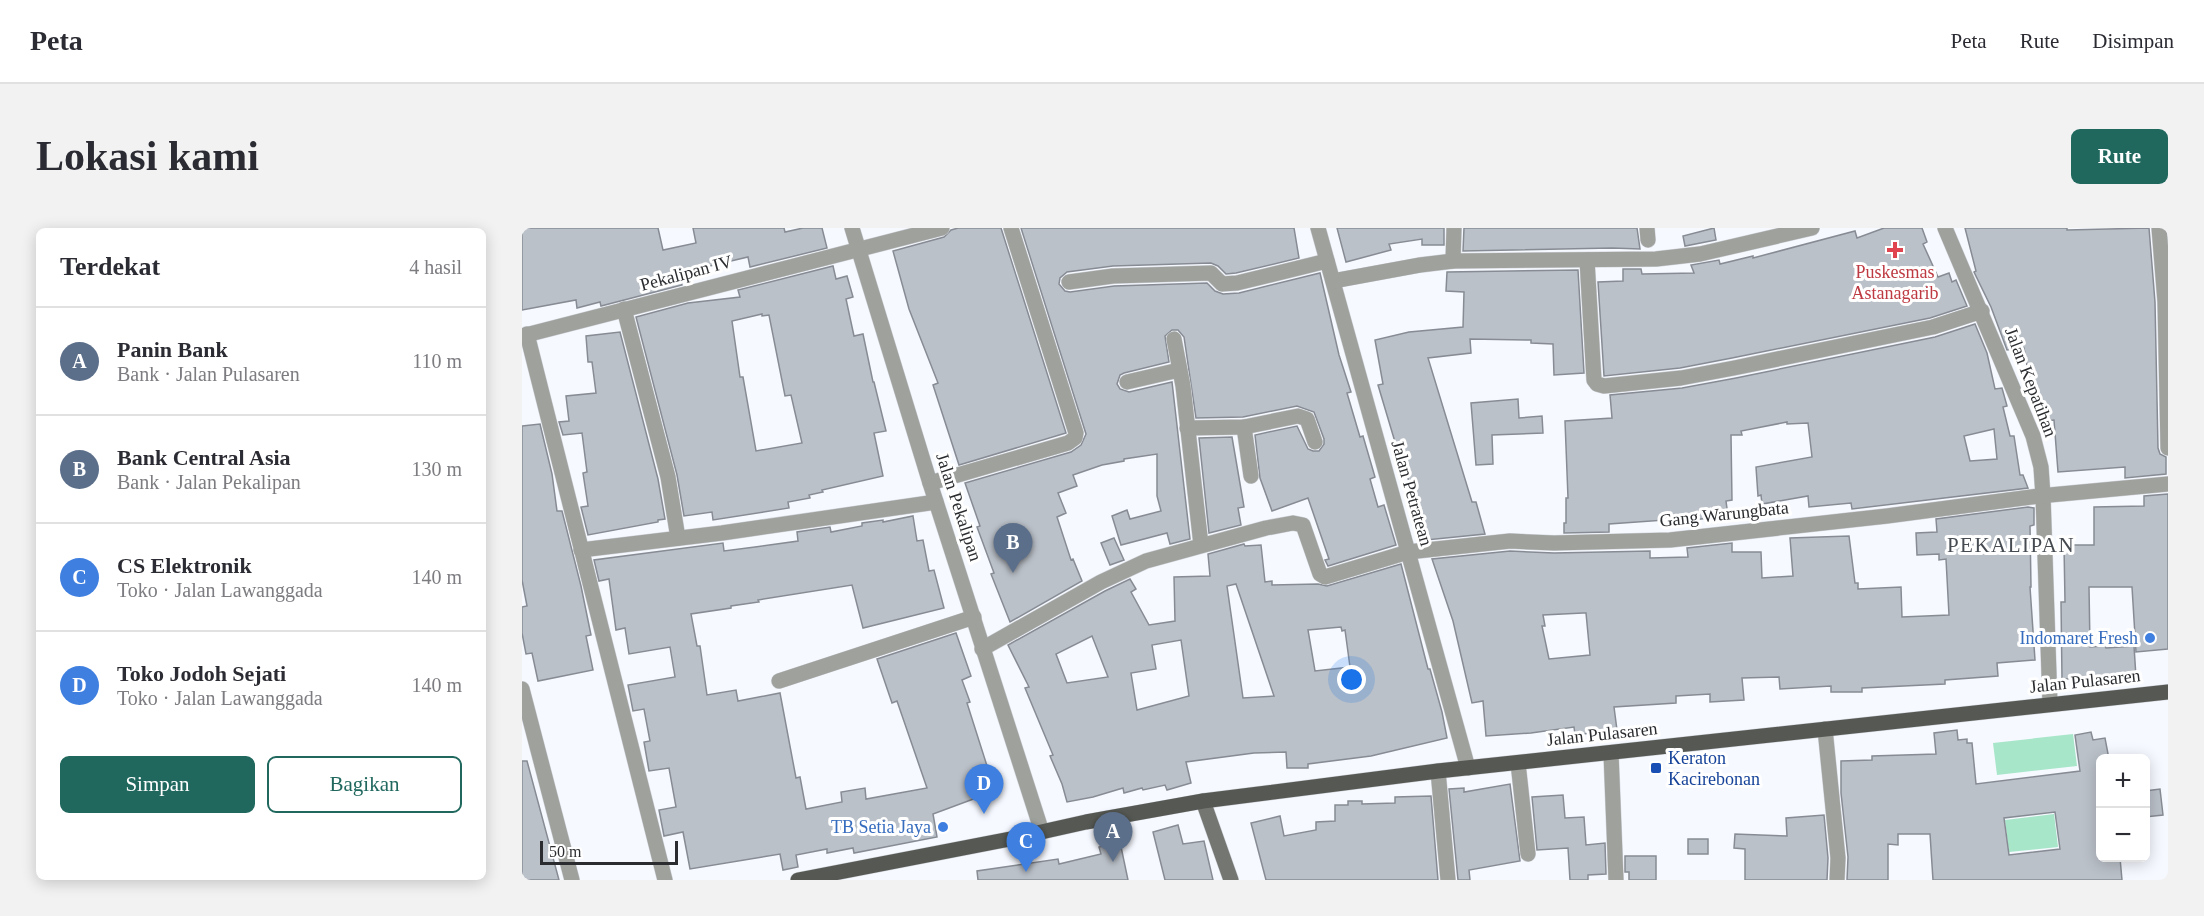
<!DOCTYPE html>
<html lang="id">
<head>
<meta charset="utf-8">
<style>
  :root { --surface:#fff; --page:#f2f2f3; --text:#2b2b33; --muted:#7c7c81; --line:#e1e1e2; --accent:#20685e }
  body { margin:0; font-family:Georgia,serif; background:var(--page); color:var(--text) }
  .controls { position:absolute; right:18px; bottom:18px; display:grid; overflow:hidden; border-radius:9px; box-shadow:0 3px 15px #0003 }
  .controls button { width:54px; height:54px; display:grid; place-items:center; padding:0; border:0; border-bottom:2px solid var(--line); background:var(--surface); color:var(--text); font:30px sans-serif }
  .scale { position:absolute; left:18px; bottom:15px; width:138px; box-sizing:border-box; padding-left:6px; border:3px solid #2a2c2f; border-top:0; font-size:16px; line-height:21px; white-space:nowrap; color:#2a2c2f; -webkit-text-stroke:4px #fff; paint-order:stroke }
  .you { position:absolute; left:830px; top:452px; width:21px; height:21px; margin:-15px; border:4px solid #fff; border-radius:50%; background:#1a73e8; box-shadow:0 0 0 9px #1a73e833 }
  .badge { display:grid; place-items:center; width:39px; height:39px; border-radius:50%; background:var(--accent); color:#fff; font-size:20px; font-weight:700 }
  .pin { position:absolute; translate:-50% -50px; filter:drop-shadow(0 2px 3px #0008) }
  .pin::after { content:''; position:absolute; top:32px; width:21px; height:18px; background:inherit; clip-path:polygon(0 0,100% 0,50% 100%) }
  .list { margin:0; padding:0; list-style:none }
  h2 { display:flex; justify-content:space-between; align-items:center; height:78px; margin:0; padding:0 24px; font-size:26px }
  h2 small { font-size:20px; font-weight:400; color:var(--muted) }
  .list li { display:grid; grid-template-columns:39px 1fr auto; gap:18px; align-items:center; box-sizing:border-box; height:108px; padding:0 24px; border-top:2px solid var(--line) }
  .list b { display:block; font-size:22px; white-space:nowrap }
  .list p { margin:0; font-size:20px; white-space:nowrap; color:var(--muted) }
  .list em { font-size:20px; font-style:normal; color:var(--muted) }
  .actions { display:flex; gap:12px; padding:18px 24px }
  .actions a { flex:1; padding:14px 0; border:2px solid var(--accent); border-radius:9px; text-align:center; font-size:21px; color:var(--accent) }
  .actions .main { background:var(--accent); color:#fff }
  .map { position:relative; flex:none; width:1646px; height:652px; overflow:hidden; border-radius:9px }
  header { display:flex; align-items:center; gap:36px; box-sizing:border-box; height:84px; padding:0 30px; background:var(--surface); border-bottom:2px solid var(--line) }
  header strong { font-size:28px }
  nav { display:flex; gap:33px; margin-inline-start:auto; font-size:21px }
  .intro { display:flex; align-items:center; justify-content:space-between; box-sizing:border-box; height:144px; padding:0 36px }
  h1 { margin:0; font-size:42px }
  .button { padding:15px 27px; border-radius:9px; background:var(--accent); color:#fff; font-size:21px; font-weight:700 }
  main { display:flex; gap:36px; padding:0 36px }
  aside { flex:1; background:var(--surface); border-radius:9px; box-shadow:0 3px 15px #0003 }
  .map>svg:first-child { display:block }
</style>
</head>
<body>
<header>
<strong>Peta</strong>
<nav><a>Peta</a><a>Rute</a><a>Disimpan</a></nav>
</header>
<div class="intro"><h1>Lokasi kami</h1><a class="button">Rute</a></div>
<main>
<aside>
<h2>Terdekat<small>4 hasil</small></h2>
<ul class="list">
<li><span class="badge" style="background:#5c6f8a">A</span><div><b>Panin Bank</b><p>Bank · Jalan Pulasaren</p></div><em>110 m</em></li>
<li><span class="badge" style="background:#5c6f8a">B</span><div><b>Bank Central Asia</b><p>Bank · Jalan Pekalipan</p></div><em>130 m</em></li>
<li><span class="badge" style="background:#3f7fe0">C</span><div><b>CS Elektronik</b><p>Toko · Jalan Lawanggada</p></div><em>140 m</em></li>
<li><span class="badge" style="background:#3f7fe0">D</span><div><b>Toko Jodoh Sejati</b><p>Toko · Jalan Lawanggada</p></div><em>140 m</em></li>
</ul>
<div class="actions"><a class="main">Simpan</a><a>Bagikan</a></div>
</aside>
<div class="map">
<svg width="1646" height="652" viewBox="0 0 1646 652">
  <rect width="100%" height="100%" fill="#f6f9ff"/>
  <g fill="#a7e6c9">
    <polygon points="1551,506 1555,538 1475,547 1471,515"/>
    <polygon points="1532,586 1536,619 1487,624 1483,592"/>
  </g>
  <g fill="#bbc1c9" stroke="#878c94" stroke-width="1.5" fill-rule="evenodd">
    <polygon points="0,0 136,0 141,22 174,15 171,0 262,0 263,4 281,0 300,0 305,20 228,39 226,29 175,41 176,44 158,48 160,57 79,78 78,74 55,80 54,72 0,82"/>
    <polygon points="436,0 479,0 544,205 437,237 411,157 416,155 387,81 371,23 422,9 429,2"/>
    <polygon points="499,0 772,0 777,30 714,45 704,46 696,38 689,35 591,38 545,44 538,50 537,56 543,63 548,64 592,58 685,55 693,63 701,66 717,65 798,45 817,127 829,164 825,165 838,209 841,208 853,249 848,251 856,279 862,277 874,317 806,338 803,332 807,331 786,270 750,283 738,250 733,207 775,198 786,221 791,223 797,223 802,216 802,211 792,184 775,178 721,189 674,190 662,109 656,102 650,102 643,108 647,134 602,145 598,147 595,156 598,161 607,164 650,154 668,311 648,316 645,305 599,317 590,288 605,282 608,291 639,283 635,268 635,226 602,231 602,233 580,237 551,247 555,258 536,265 544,285 535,289 549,332 551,331 560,353 488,394 469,346 472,345 455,299 458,298 443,255 549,224 559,217 564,206"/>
    <polygon points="815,0 922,0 922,17 900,17 900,11 867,16 869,22 824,34"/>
    <polygon points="942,0 1115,0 1118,21 1090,20 941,23"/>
    <polygon points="1192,0 1194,12 1163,18 1161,8"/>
    <polygon points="1362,0 1400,0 1405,14 1401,16 1416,49 1427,45 1430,54 1434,52 1445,78 1408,90 1210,130 1158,140 1082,148 1076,54 1101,53 1101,41 1119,41 1120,46 1172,45 1169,37 1197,32 1198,36 1231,28 1231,30 1333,3 1335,10"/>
    <polygon points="1443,0 1545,0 1545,2 1627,0 1633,74 1636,220 1638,226 1644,229 1644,246 1603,250 1603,239 1536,244 1532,192 1523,193 1520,171 1511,173 1502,120 1485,122 1469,79 1452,44 1454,43"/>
    <path d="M 311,38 L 314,51 L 325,48 L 331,69 L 324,71 L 332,108 L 341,106 L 351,154 L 352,154 L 364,203 L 352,205 L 361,248 L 300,262 L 301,264 L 287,267 L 288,270 L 266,274 L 267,280 L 191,292 L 190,284 L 162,288 L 155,247 L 114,89 L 166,75 L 218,69 L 216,62 ZM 240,86 L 240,88 L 247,87 L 263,168 L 269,167 L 280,215 L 234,223 L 221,149 L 218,149 L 210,93 Z"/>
    <polygon points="1056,42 1062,145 1032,147 1031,116 1009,115 1009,112 948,111 949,125 906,130 950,274 954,274 963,306 904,312 885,247 883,248 875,224 876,224 856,157 861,156 853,112 887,104 941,99 942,64 924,63 925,44"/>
    <path d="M 1453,96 L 1465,125 L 1473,161 L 1480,160 L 1485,178 L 1481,179 L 1488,208 L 1492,208 L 1498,247 L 1501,247 L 1506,260 L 1330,281 L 1329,275 L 1287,279 L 1286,268 L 1240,276 L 1239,267 L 1236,268 L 1234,239 L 1290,229 L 1286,195 L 1265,196 L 1265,194 L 1219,203 L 1220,207 L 1209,207 L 1210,272 L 1204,273 L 1206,288 L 1143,295 L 1143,292 L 1087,296 L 1087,304 L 1042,305 L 1042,295 L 1044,295 L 1044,270 L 1046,270 L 1043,193 L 1090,190 L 1088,167 L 1160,160 L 1214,150 L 1413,109 ZM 1472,201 L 1475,231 L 1448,233 L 1442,208 Z"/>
    <polygon points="98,104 136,251 143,291 136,292 136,294 66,307 59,279 66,278 61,245 65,244 60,205 41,207 37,194 47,193 44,168 74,165 70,134 66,134 64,108"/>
    <polygon points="996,171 997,190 1020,188 1021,205 970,207 971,236 954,237 949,175"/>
    <polygon points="18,196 30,246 35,283 40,283 59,358 69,407 64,408 71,442 16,453 10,425 4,426 0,405 0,379 5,378 0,352 0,198"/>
    <polygon points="710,209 722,279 716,280 719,297 687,305 677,210"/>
    <polygon points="1646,266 1646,421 1614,424 1610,359 1567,359 1568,419 1583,418 1584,420 1612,418 1614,449 1540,451 1539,374 1543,374 1542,317 1572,317 1572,279 1622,278 1622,268"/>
    <path d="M 1506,279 L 1512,280 L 1512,297 L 1508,298 L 1509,359 L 1508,359 L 1513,432 L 1475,435 L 1476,448 L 1423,452 L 1423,456 L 1340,460 L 1340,464 L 1309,464 L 1309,458 L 1258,461 L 1257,449 L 1220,450 L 1222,472 L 1188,474 L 1188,466 L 1154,468 L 1154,475 L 1092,479 L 1095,502 L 1053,507 L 1052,499 L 1009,505 L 964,508 L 961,473 L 950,475 L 931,393 L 910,331 L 988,323 L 1032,325 L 1128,323 L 1128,330 L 1166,329 L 1165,320 L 1210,315 L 1210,324 L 1239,324 L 1240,350 L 1271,348 L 1268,310 L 1327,308 L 1333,355 L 1336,355 L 1336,361 L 1379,359 L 1380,389 L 1427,387 L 1424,331 L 1417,332 L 1417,326 L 1395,327 L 1394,305 L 1415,304 L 1414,291 ZM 1061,385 L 1064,385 L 1068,427 L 1027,431 L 1020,398 L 1023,398 L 1021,387 Z"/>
    <polygon points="391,288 395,313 401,312 407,343 412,342 422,380 341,400 330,357 236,372 237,374 209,378 209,380 169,386 175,418 178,418 185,467 214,462 216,473 258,465 274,550 278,549 284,581 320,574 319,564 343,560 344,571 405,560 375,473 370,475 355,431 434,405 449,448 440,452 448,474 445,475 473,563 411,586 415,609 332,625 331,620 305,625 305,621 274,627 276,639 261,642 258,626 168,641 161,604 142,608 137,582 154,579 147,540 127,543 122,514 128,513 122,481 111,483 106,457 153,449 148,419 107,426 103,400 94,402 87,351 77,353 72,332 201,315 202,323 233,319 276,313 275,304 308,299 309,304 340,298 340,295 361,292 361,294"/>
    <polygon points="592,310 602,332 588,337 579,315"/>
    <path d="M 722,316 L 723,318 L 739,317 L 743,354 L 750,353 L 750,357 L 796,356 L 805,358 L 879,336 L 906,441 L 908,441 L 920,484 L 925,510 L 849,528 L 786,536 L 786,540 L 765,540 L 764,524 L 732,525 L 664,534 L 669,555 L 645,562 L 643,557 L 621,562 L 620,560 L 602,565 L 601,560 L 571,569 L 545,574 L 540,556 L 528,528 L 531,527 L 503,460 L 507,459 L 486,417 L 583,363 L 608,351 L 614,361 L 609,364 L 627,397 L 653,393 L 652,349 L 688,348 L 686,326 ZM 714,356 L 752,468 L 721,470 L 705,358 ZM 819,399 L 820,403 L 823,402 L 828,439 L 793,443 L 786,402 ZM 570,408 L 586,449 L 545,455 L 534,426 ZM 659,412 L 667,468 L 615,482 L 609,445 L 634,441 L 630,417 Z"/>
    <path d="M 1435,502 L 1436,512 L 1445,511 L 1445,515 L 1450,515 L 1454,556 L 1558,543 L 1553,507 L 1569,504 L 1571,512 L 1583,510 L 1587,531 L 1578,531 L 1578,630 L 1598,630 L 1600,652 L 1411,652 L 1408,606 L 1376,606 L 1376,617 L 1366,616 L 1366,652 L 1325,652 L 1326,629 L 1319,565 L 1319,533 L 1350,532 L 1350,528 L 1414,526 L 1412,505 ZM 1533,584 L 1538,621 L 1487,627 L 1482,590 Z"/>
    <polygon points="0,533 5,533 37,652 0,652"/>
    <polygon points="988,556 998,633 947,642 948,652 936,652 927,561 942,560 942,564"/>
    <polygon points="1638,561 1641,587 1623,589 1623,563"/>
    <polygon points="1041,567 1043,590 1062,589 1064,617 1083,615 1084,646 1066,647 1066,652 1048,652 1046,620 1015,622 1010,569"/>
    <polygon points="909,568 916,652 744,652 729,595 758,588 762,608 794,602 794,594 813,593 813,577 826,577 826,573 840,573 840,576 873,575 873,569"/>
    <polygon points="1302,587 1306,630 1305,652 1223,652 1223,621 1212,620 1213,606 1265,608 1264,590"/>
    <polygon points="656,597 661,616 682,613 691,652 643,652 631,604"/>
    <rect x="1166" y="611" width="20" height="15"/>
    <polygon points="598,614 606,652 456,652 455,643 536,631 537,636 579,626 577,619"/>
    <polygon points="1103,628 1134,628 1134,652 1107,652 1107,644 1103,644"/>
  </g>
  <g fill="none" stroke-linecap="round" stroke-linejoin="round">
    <g stroke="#d1d4da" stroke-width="16">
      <g id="street">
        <polyline points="330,0 408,255 520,604"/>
        <polyline points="796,0 946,540"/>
        <polyline points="1125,0 1126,12"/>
        <polyline points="1423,0 1511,208 1519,239 1521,268 1528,476"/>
        <polyline points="1637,0 1643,74 1646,220"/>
        <polyline points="1065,32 1072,152 1075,156 1082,158 1159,150 1212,140 1411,99 1460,83"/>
        <polyline points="931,33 932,0"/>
        <polyline points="811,53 898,37 931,33 1134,31 1178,26 1290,0"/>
        <polyline points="547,54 591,48 689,45 700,56 715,55 805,33"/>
        <polyline points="102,81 146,249 156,310"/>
        <polyline points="5,106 143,652"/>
        <polyline points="0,108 420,0"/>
        <polyline points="652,111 661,158 679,317"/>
        <polyline points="605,154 657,142"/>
        <polyline points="722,199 729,248"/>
        <polyline points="665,200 722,199 776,188 785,191 793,214"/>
        <polyline points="408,255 546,215 553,210 554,205 489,0"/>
        <polyline points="59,322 200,305 414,274"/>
        <polyline points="460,421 579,354 624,333 744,300 771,295 781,297 798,346 803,349 886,324 988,313 1032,315 1148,312 1365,288 1517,268 1646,256"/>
        <polyline points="257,453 452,389"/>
        <polyline points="0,461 50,652"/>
        <polyline points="1303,501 1316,630 1315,652"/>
        <polyline points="1089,525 1094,652"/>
        <polyline points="996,535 1006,626"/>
        <polyline points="916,543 926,652"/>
      </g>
    </g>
    <g stroke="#d1d4da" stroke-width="16">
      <polyline id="secondary" points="681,573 709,652"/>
    </g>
    <g stroke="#d1d4da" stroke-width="16">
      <polyline id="primary" points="276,652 488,611 564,594 681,573 916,543 1646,464"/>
    </g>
    <use href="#street" stroke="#9fa19d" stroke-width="15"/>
    <use href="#secondary" stroke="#747771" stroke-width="15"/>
    <use href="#primary" stroke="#565953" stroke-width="15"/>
  </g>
  <path fill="#e0444e" stroke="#fff" stroke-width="2" d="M1370 13h6v6h6v6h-6v6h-6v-6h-6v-6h6z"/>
  <g fill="#3f7fe0" stroke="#fff" stroke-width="2">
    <circle cx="1628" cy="410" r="6"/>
    <circle cx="421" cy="599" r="6"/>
  </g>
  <rect fill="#1a4fb4" stroke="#fff" stroke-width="2" x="1128" y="534" width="12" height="12" rx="3"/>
  <g text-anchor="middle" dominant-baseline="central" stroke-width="6" stroke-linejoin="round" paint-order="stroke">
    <g font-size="18" fill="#be3a42" stroke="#fff">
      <text x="1373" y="44">Puskesmas<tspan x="1373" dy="21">Astanagarib</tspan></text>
    </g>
    <g font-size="18" fill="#2a2c2f" stroke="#fff">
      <text transform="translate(164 45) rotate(-15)">Pekalipan IV</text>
      <text transform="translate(1509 154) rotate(69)">Jalan Kepatihan</text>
      <text transform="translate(890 265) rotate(74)">Jalan Petratean</text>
      <text transform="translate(437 279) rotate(72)">Jalan Pekalipan</text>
      <text transform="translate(1202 286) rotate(-6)">Gang Warungbata</text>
      <text transform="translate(1563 453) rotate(-6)">Jalan Pulasaren</text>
      <text transform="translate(1080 506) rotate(-6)">Jalan Pulasaren</text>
    </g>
    <g font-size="18" fill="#366cbe" stroke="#fff" text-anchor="end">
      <text x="1616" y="410">Indomaret Fresh</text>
      <text x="409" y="599">TB Setia Jaya</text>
    </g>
    <g font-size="18" fill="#164399" stroke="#fff" text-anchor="start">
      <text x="1146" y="530">Keraton<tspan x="1146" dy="21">Kacirebonan</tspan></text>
    </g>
    <g font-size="21" letter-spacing="1.5" fill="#464b52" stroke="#fff">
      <text x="1489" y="317">PEKALIPAN</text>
    </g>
  </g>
</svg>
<div class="controls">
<button>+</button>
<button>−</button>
</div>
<div class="scale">50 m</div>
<div class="you"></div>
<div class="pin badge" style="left:591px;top:634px;background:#5c6f8a">A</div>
<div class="pin badge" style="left:491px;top:345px;background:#5c6f8a">B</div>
<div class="pin badge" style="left:504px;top:644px;background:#3f7fe0">C</div>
<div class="pin badge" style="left:462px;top:586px;background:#3f7fe0">D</div>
</div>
</main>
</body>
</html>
